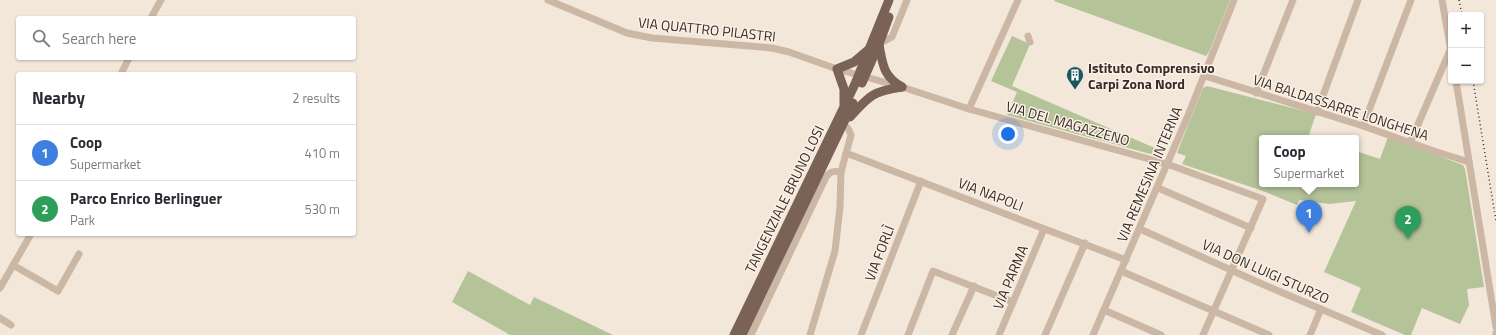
<!DOCTYPE html>
<html lang="en">
<head>
<meta charset="utf-8">
<style>
  :root { --surface:#fff; --page:#f2f2f3; --text:#2b2b33; --muted:#7c7c81; --line:#e1e1e2; --accent:#2563eb }
  body { margin:0; font-family:"Titillium Web",sans-serif; background:var(--page); color:var(--text) }
  .controls { position:absolute; right:12px; top:12px; display:grid; overflow:hidden; border-radius:4px; box-shadow:0 1px 3px #0004 }
  .controls button { width:36px; height:36px; display:grid; place-items:center; padding:0; border:0; border-bottom:1px solid var(--line); background:var(--surface); color:var(--text); font:20px sans-serif }
  .you { position:absolute; left:1008px; top:134px; width:14px; height:14px; margin:-10px; border:3px solid #fff; border-radius:50%; background:#1a73e8; box-shadow:0 0 0 6px #1a73e833 }
  .badge { display:grid; place-items:center; width:26px; height:26px; border-radius:50%; background:var(--accent); color:#fff; font-size:13px; font-weight:700 }
  .pin { position:absolute; translate:-50% -33px; filter:drop-shadow(0 1px 2px #0008) }
  .pin::after { content:''; position:absolute; top:21px; width:14px; height:12px; background:inherit; clip-path:polygon(0 0,100% 0,50% 100%) }
  .popup { position:absolute; left:1259px; top:135px; width:100px; height:52px; box-sizing:border-box; display:grid; place-content:center; border-radius:4px; background:var(--surface); filter:drop-shadow(0 1px 3px #0005); font-size:13px; white-space:nowrap; color:var(--muted) }
  .popup b { font-size:15px; color:var(--text) }
  .popup::after { content:''; position:absolute; left:50%; top:100%; margin-left:-8px; border:8px solid transparent; border-top-color:var(--surface) }
  .list { margin:0; padding:0; list-style:none }
  h2 { display:flex; justify-content:space-between; align-items:center; height:52px; margin:0; padding:0 16px; font-size:17px }
  h2 small { font-size:13px; font-weight:400; color:var(--muted) }
  .list li { display:grid; grid-template-columns:26px 1fr auto; gap:12px; align-items:center; box-sizing:border-box; height:56px; padding:0 16px; border-top:1px solid var(--line) }
  .list b { display:block; font-size:15px; white-space:nowrap }
  .list p { margin:0; font-size:13px; white-space:nowrap; color:var(--muted) }
  .list em { font-size:13px; font-style:normal; color:var(--muted) }
  .icon { flex:none; width:22px; height:22px; fill:none; stroke:currentColor; stroke-width:2; stroke-linecap:round; stroke-linejoin:round }
  .map { position:relative; flex:none; width:1496px; height:335px; overflow:hidden }
  .search { position:absolute; background:var(--surface); box-shadow:0 1px 3px #0004; left:16px; top:16px; width:340px; height:44px; display:flex; align-items:center; gap:10px; box-sizing:border-box; padding:0 14px; border-radius:4px; color:var(--muted); font-size:15px }
  .panel { position:absolute; background:var(--surface); box-shadow:0 1px 3px #0004; left:16px; top:72px; width:340px; height:164px; border-radius:4px }
  .map>svg:first-child { display:block }
</style>
</head>
<body>
<div class="map">
<svg width="1496" height="335" viewBox="0 0 1496 335">
  <rect width="100%" height="100%" fill="#f3e7da"/>
  <g fill="#b5c399">
    <polygon points="1055,0 1230,0 1209,52 1206,56 1054,1"/>
    <polygon points="1012,36 1030,44 1012,86 1164,152 1154,155 1007,115 1017,92 991,81"/>
    <polygon points="1207,86 1316,114 1309,135 1317,138 1262,138 1262,184 1356,184 1356,151 1380,159 1388,137 1463,165 1465,169 1484,287 1467,289 1469,305 1460,324 1422,308 1411,335 1405,335 1351,312 1361,288 1324,272 1356,201 1329,204 1299,200 1297,205 1263,191 1182,164 1186,156 1177,153 1203,88"/>
    <polygon points="468,271 530,305 534,297 613,335 510,335 452,302"/>
  </g>
  <g fill="none" stroke-linecap="round" stroke-linejoin="round">
    <g stroke="#ccb7a5" stroke-width="7">
      <polyline points="548,0 627,33 652,38 772,48 789,52 837,69 902,87 969,109 1167,164 1263,199 1203,335"/>
      <polyline points="1442,0 1451,51"/>
      <polyline points="151,18 161,0"/>
      <polyline points="1028,36 1030,42"/>
      <polyline points="879,44 892,37 907,0"/>
      <polyline points="121,74 129,58"/>
      <polyline points="1205,76 1363,126 1434,151 1469,162"/>
      <polyline points="1456,81 1496,327"/>
      <polyline points="1256,93 1293,0"/>
      <polyline points="969,109 1018,0"/>
      <polyline points="1317,112 1358,0"/>
      <polyline points="1363,126 1411,0"/>
      <polyline points="1410,143 1451,48"/>
      <polyline points="846,153 1126,260"/>
      <polyline points="1158,188 1251,228"/>
      <polyline points="1140,229 1262,284 1382,335"/>
      <polyline points="13,265 58,291 79,254"/>
      <polyline points="1121,271 1269,335"/>
      <polyline points="0,288 31,234"/>
      <polyline points="1104,310 1161,335"/>
      <polyline points="0,318 11,325"/>
      <path d="M 751,335 L 826,177 C 830,171 834,171 841,172"/>
      <polyline points="810,335 835,251 840,207 841,172 851,135 849,130 844,124"/>
      <polyline points="861,335 921,181"/>
      <polyline points="908,335 933,271 1013,302"/>
      <polyline points="952,335 974,286"/>
      <polyline points="999,335 1044,229"/>
      <polyline points="1045,335 1085,243"/>
      <polyline points="1093,335 1187,118 1234,0"/>
      <polyline points="1310,335 1321,309"/>
      <polyline points="1496,335 1496,333"/>
    </g>
    <g stroke="#7a6257" stroke-width="9">
      <path d="M 879,45 C 883,65 883,76 902,87"/>
      <polyline points="862,83 879,44 889,17"/>
      <polyline points="844,104 844,89 837,69 854,62 868,50"/>
      <path d="M 850,117 C 869,96 873,91 902,87"/>
      <polyline points="734,335 855,84 889,0"/>
      <polyline points="742,335 853,103"/>
    </g>
    <g stroke="#372c27" stroke-width="1.5" stroke-dasharray="1 3" stroke-linecap="butt">
      <polyline points="1459,0 1462,15"/>
      <polyline points="1473,81 1496,221"/>
    </g>
  </g>
  <defs>
    <g id="building-pin" transform="scale(0.9)"><path d="M0 17L-7.5 6A9.5 9.5 0 1 1 7.5 6Z" fill="#19575c" stroke="#fbf1e6"/><path d="M-4-6H4V6H1V3H-1V6H-4ZM-2.5-4.3h1.7v1.8h-1.7ZM.8-4.3h1.7v1.8H.8ZM-2.5-1h1.7V.8h-1.7ZM.8-1h1.7V.8H.8Z" fill="#fff"/></g>
  </defs>
  <g fill-rule="evenodd">
    <use href="#building-pin" x="1075" y="75"/>
  </g>
  <g text-anchor="middle" dominant-baseline="central" stroke-width="3" stroke-linejoin="round" paint-order="stroke">
    <g font-size="14" fill="#372c27" stroke="#fbf1e6">
      <text transform="translate(707 29) rotate(6)">VIA QUATTRO PILASTRI</text>
      <text transform="translate(1341 107) rotate(18)">VIA BALDASSARRE LONGHENA</text>
      <text transform="translate(1068 123) rotate(16)">VIA DEL MAGAZZENO</text>
      <text transform="translate(1149 174) rotate(-67)">VIA REMESINA INTERNA</text>
      <text transform="translate(991 194) rotate(21)">VIA NAPOLI</text>
      <text transform="translate(784 199) rotate(-64)">TANGENZIALE BRUNO LOSI</text>
      <text transform="translate(879 253) rotate(-69)">VIA FORLÌ</text>
      <text transform="translate(1266 271) rotate(24)">VIA DON LUIGI STURZO</text>
      <text transform="translate(1010 277) rotate(-67)">VIA PARMA</text>
    </g>
    <g font-size="14" font-weight="bold" fill="#372c27" stroke="#fbf1e6" text-anchor="start">
      <text x="1088" y="67">Istituto Comprensivo<tspan x="1088" dy="16">Carpi Zona Nord</tspan></text>
    </g>
  </g>
</svg>
<div class="controls">
<button>+</button>
<button>−</button>
</div>
<div class="you"></div>
<div class="pin badge" style="left:1309px;top:233px;background:#3f7fe0">1</div>
<div class="popup"><b>Coop</b>Supermarket</div>
<div class="pin badge" style="left:1408px;top:239px;background:#2e9e5b">2</div>
<div class="search"><svg class="icon" aria-label="search" viewBox="0 0 24 24"><circle cx="10" cy="10" r="6"/><path d="M15 15l6 6"/></svg>Search here</div>
<section class="panel">
<h2>Nearby<small>2 results</small></h2>
<ul class="list">
<li><span class="badge" style="background:#3f7fe0">1</span><div><b>Coop</b><p>Supermarket</p></div><em>410 m</em></li>
<li><span class="badge" style="background:#2e9e5b">2</span><div><b>Parco Enrico Berlinguer</b><p>Park</p></div><em>530 m</em></li>
</ul>
</section>
</div>
</body>
</html>
